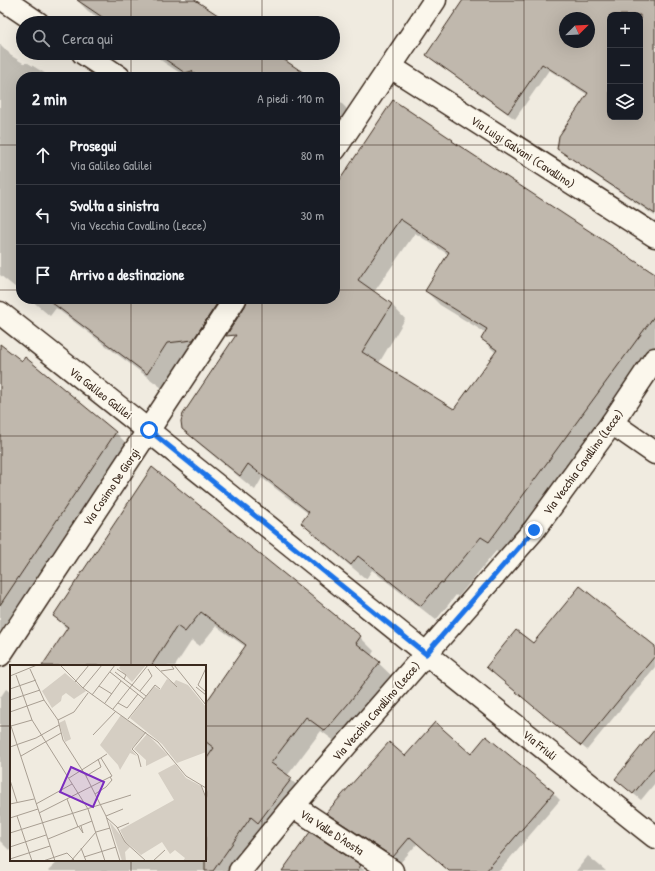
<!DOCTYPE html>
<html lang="it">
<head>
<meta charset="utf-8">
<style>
  :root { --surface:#171b24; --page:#242831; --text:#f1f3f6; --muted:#9ea1a6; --line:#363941 }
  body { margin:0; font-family:"Patrick Hand",sans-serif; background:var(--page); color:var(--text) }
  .controls { position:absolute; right:12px; top:12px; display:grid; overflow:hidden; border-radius:8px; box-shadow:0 4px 16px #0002 }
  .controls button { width:36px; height:36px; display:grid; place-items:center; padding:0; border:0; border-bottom:1px solid var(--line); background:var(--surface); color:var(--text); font:20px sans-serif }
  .compass { position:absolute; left:559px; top:12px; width:36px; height:36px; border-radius:50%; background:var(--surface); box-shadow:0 4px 16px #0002; rotate:66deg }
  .stop { position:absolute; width:12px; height:12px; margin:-9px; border:3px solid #1a73e8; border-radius:50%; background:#fff }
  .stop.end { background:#1a73e8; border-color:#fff; box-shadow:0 1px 4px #0008 }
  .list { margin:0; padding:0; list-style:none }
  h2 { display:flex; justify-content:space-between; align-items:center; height:52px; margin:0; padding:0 16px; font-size:17px }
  h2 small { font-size:13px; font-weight:400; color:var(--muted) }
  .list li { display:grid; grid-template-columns:26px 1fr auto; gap:12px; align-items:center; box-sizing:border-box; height:60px; padding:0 16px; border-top:1px solid var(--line) }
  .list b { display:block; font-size:15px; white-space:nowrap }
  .list p { margin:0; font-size:13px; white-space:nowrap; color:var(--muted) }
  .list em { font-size:13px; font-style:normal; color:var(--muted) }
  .icon { flex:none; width:22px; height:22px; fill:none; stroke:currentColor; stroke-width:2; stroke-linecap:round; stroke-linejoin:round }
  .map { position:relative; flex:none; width:655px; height:871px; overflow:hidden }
  .search { position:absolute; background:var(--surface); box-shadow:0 4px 16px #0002; left:16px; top:16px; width:324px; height:44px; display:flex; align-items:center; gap:10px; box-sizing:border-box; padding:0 14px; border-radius:22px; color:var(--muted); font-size:15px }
  .panel { position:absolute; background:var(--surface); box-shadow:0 4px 16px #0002; left:16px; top:72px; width:324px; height:232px; border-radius:16px }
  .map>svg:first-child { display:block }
</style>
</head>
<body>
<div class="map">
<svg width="655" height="871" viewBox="0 0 655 871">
  <rect width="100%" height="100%" fill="#f0ebe0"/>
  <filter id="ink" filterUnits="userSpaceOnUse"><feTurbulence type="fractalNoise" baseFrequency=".025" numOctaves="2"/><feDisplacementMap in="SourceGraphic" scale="8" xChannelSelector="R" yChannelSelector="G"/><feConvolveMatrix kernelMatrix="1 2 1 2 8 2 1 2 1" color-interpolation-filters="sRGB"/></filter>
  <g filter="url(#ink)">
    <g fill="#0003" fill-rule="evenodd">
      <polygon points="77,0 194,0 228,23 106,23 88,11"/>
      <path d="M 464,0 L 655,0 L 655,216 L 565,155 L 558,148 L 588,95 L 549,70 L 515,119 L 434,61 L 427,54 ZM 610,15 L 640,15 L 640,117 L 610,117 ZM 565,18 L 589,18 L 589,42 L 565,42 Z"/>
      <polygon points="0,44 9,53 10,55 23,63 28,63 51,77 21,77 21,292 0,275"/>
      <polygon points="154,53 272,53 308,77 186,77 162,61"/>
      <polygon points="335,97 346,108 352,137 335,153"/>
      <path d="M 393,102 L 453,141 L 458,146 L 655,275 L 655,349 L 503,556 L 496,551 L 458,597 L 456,595 L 436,620 L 372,570 L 366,579 L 317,538 L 303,523 L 309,514 L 262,478 L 255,490 L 198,443 L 183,428 L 261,299 L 335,299 L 335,188 ZM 415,233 L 449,255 L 426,291 L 440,305 L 486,333 L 482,339 L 496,353 L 455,410 L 379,363 L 405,319 L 391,304 L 374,292 Z"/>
      <polygon points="30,299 216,299 224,307 193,356 182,357 162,388 56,308 50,316"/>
      <polygon points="0,345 115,432 130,447 0,640"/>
      <polygon points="153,469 360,637 374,651 371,656 394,678 340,745 321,731 287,776 305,793 238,871 48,871 60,860 205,860 205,705 246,647 216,626 200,646 192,640 175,666 43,666 68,630 54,616"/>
      <polygon points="533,645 655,648 655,667 587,750 487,667"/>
      <polygon points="6,689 11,693 11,848 9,850 0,841 0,698"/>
      <polygon points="655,730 655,783 641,800 616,779"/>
      <polygon points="471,756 553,793 560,800 499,871 449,871 417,844 400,863 334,820 328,813 405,757"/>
      <polygon points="588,856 606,871 576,871"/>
      <polygon points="360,866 365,871 283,871"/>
    </g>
    <g fill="#c0b8ad" stroke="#3b2a1e" fill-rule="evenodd">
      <polygon points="77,0 195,0 230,23 111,23"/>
      <path d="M 463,0 L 655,0 L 655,214 L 557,149 L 559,136 L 588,93 L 542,64 L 508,113 L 426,55 ZM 610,15 L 640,15 L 640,117 L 610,117 ZM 565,18 L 589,18 L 589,42 L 565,42 Z"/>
      <polygon points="156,53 274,53 310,77 200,77 192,71 185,73"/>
      <path d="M 393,100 L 453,140 L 452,141 L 655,274 L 655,315 L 489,542 L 481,537 L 443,583 L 441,582 L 421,606 L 358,556 L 351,565 L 301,523 L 309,512 L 248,464 L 240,476 L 182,429 L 181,421 L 183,414 L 236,335 L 226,336 L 245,306 L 247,299 L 335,299 L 335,187 ZM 400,219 L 449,252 L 425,291 L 487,329 L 481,339 L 497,350 L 454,409 L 362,352 L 392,304 L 358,280 Z"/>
      <polygon points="47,299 220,299 193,340 167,343 147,374"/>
      <polygon points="0,344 22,361 25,357 116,432 0,605"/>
      <polygon points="152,467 361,636 356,643 380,662 348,704 325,731 306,717 271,763 292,778 258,823 251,817 213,871 205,871 205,761 214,748 205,741 205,704 246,645 201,612 185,632 177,626 151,666 42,666 68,627 53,616"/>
      <polygon points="580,586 655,646 655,656 581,746 486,667 516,630 533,643"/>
      <polygon points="435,722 471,754 486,736 554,792 486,871 449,871 410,837 393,857 326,813 389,742 405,756"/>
      <polygon points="655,729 655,767 633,794 615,779"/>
      <polygon points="310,832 361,865 357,871 282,871"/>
    </g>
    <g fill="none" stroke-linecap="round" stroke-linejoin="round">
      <g stroke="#3b2a1e" stroke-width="25">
        <g id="minor">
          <polyline points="4,0 38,23"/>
          <polyline points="83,53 119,77"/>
          <polyline points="391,67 655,236"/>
          <polyline points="335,149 435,0"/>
          <path d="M 0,313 C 220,486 436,663 655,837"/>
          <polyline points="612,423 655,453"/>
          <polyline points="0,655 235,299"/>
          <polyline points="293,806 392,871"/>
          <polyline points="240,871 293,806 534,530 612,423 655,359"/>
        </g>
      </g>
      <use href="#minor" stroke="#fbf7ec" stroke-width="22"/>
    </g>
  </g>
  <g fill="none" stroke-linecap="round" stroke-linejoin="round" filter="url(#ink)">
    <polyline stroke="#1a73e8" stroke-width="5" points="149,430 426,654 534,530"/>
  </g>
  <path fill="none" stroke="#3b2a1e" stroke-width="1" stroke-opacity="0.55" d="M 131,0 L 131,23M 262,0 L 262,23M 393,0 L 393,871M 524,0 L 524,871M 131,53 L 131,77M 262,53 L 262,77M 0,145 L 21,145M 335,145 L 655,145M 0,290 L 21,290M 335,290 L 655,290M 131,299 L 131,666M 262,299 L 262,871M 0,436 L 655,436M 0,581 L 655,581M 0,726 L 11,726M 205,726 L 655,726M 131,860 L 131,871"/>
  <g text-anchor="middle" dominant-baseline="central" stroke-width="3.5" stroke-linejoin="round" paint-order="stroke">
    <g font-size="12" fill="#3b2a1e" stroke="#fbf7ec">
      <text transform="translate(523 152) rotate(33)">Via Luigi Galvani (Cavallino)</text>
      <text transform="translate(101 393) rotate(38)">Via Galileo Galilei</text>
      <text transform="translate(583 462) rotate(-54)">Via Vecchia Cavallino (Lecce)</text>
      <text transform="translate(111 487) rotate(-56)">Via Cosimo De Giorgi</text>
      <text transform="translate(376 711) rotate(-49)">Via Vecchia Cavallino (Lecce)</text>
      <text transform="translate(540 745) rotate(39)">Via Friuli</text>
      <text transform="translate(332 832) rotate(33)">Via Valle D'Aosta</text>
    </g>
  </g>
  <g transform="translate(10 665)">
    <rect width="196" height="196" fill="#f0ebe0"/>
    <path d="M 111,0 L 136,0 L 122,17 L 109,3 ZM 55,8 L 76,26 L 64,34 L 56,28 L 52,31 L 51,36 L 42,43 L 32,26 ZM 157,14 L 164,18 L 166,15 L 178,20 L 196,42 L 196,87 L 167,98 L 152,79 L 120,53 L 144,21 L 150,25 ZM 111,50 L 135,68 L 121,84 L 127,91 L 120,88 L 110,105 L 108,100 L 90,80 ZM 55,55 L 61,74 L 55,77 L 49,58 ZM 137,69 L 158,90 L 136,101 L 136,95 L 124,84 ZM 165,99 L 176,113 L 191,121 L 196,134 L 196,196 L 173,196 L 175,193 L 165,185 L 160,189 L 152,177 L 131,190 L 116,177 L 110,165 L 164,135 L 148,108 ZM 99,156 L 120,182 L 115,187 L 116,196 L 112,196 Z" fill="#d5cec3"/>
    <path fill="none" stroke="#a89e92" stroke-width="1" d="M 50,0 L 73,23 L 148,77 L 176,111 L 196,123M 144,0 L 167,22M 164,0 L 196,40M 196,3 L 188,20 L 196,27M 20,4 L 34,35 L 48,55 L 53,75 L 76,111 L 96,151 L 110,196M 107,4 L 116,10 L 114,14M 151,6 L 164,4 L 161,0M 100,7 L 134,34M 105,7 L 136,31M 6,10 L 22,55 L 78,144 L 95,196M 0,11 L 27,0M 65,17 L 79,0M 89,21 L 102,29M 186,22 L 196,30M 73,23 L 92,0M 0,24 L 26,15M 130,26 L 142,11 L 138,4M 82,30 L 105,0M 0,35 L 30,25M 95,38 L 111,16M 108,38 L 117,43 L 128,29M 103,44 L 138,0M 0,47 L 34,35M 118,54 L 145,20 L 150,24M 48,55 L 64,47 L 78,28M 0,58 L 45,196M 1,61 L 22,55M 83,70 L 106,46M 0,82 L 26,73 L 49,60M 11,91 L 51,68M 131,102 L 128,90 L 122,84 L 136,67M 76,111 L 91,102 L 88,94M 59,113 L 97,89M 0,115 L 7,137M 191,120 L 196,133M 85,129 L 96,122 L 102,115 L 100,112M 57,134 L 68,162M 0,139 L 24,134M 26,139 L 62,119M 29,148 L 102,111 L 91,93M 7,151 L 22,196M 96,151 L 113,144M 0,153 L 28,144M 97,153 L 107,162 L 115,177 L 136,196M 69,162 L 73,168 L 71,161M 107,163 L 119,158M 0,168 L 121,130M 38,174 L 82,156M 0,182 L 36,170M 71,183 L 76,196M 74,192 L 106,182M 0,194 L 40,181M 33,196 L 57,188 L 65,196M 61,196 L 86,167 L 100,163M 143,196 L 155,185"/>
    <path fill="#7b2cbf" fill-opacity="0.15" stroke="#7b2cbf" stroke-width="2" d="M 61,102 L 94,117 L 83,142 L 50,127 Z"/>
    <rect width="196" height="196" fill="none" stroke="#3b2a1e" stroke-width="2"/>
  </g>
</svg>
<div class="controls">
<button>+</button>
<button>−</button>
<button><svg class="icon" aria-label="layers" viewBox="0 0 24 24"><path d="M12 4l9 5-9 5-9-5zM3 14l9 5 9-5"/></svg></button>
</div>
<svg class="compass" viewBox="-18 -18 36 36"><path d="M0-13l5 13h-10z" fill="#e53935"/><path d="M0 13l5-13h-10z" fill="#9ea1a6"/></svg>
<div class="stop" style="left:149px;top:430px"></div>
<div class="stop end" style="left:534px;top:530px"></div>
<div class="search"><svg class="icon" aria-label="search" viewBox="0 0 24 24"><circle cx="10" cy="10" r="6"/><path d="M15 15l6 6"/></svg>Cerca qui</div>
<section class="panel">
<h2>2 min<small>A piedi · 110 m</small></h2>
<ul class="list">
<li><svg class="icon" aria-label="ahead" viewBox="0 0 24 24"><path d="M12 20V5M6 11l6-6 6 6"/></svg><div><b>Prosegui</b><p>Via Galileo Galilei</p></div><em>80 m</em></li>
<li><svg class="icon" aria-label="left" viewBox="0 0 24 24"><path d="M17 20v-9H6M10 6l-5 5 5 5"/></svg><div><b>Svolta a sinistra</b><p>Via Vecchia Cavallino (Lecce)</p></div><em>30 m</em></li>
<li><svg class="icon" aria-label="arrive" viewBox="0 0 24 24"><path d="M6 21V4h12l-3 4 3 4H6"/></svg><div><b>Arrivo a destinazione</b></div></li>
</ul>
</section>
</div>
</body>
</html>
